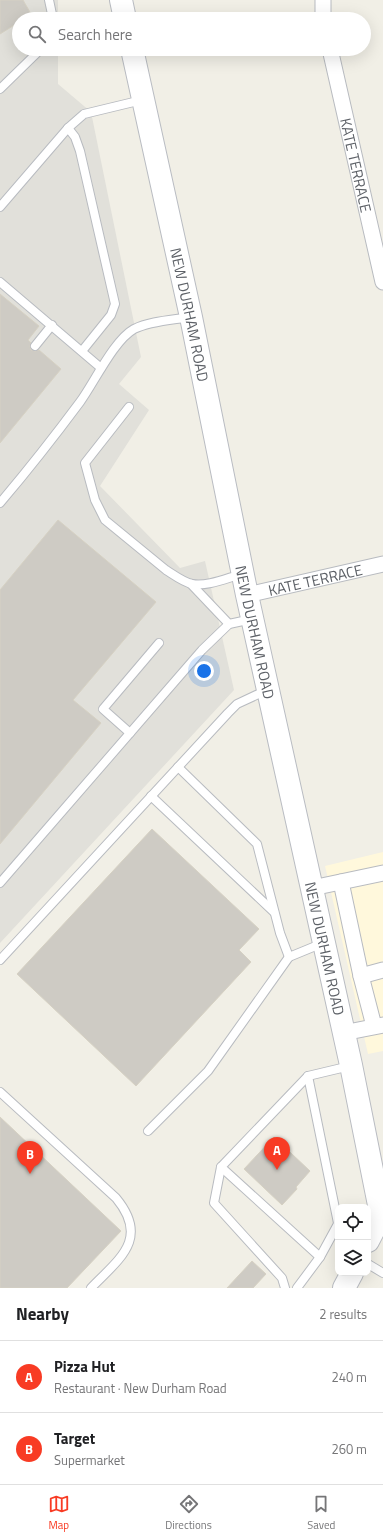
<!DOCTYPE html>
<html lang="en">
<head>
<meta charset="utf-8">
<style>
  :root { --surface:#fff; --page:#f6f6f6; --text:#202124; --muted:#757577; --line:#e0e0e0; --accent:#f83b24 }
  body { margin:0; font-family:"Titillium Web",sans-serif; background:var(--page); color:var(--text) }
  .controls { position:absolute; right:12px; bottom:12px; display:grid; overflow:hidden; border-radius:8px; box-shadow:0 4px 16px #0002 }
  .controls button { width:36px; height:36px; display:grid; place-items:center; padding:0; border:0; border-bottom:1px solid var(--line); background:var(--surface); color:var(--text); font:20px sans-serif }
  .you { position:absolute; left:204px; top:671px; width:14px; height:14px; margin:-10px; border:3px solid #fff; border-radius:50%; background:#1a73e8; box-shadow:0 0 0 6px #1a73e833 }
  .badge { display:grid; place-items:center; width:26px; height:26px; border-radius:50%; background:var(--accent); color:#fff; font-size:13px; font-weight:700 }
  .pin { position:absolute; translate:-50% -33px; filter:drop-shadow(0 1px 2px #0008) }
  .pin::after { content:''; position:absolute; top:21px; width:14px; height:12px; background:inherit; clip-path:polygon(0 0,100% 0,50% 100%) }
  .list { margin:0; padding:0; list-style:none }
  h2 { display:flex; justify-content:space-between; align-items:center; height:52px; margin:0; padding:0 16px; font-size:17px }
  h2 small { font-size:13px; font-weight:400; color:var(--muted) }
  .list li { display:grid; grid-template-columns:26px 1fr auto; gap:12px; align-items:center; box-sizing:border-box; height:72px; padding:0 16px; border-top:1px solid var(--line) }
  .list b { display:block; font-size:15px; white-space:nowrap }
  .list p { margin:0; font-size:13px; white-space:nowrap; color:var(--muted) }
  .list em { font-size:13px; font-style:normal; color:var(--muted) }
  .icon { flex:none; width:22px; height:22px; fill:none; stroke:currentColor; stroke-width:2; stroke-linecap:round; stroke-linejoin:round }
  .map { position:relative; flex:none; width:383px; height:1288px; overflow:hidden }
  .search { position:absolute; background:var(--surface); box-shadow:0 4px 16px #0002; left:12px; right:12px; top:12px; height:44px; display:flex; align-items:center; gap:10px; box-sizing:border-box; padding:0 14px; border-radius:22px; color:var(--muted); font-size:15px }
  .sheet { height:196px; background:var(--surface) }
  nav { display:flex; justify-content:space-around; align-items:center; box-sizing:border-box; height:56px; border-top:1px solid var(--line); background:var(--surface); font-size:11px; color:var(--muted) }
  nav a { display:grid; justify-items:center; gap:2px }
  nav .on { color:var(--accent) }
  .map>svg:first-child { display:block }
</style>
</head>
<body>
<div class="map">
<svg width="383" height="1288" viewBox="0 0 383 1288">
  <rect width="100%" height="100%" fill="#f1efe6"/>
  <polygon fill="#fff8dc" points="383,852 383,1051 368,1054 325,866"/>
  <polygon fill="#e1e0da" points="0,0 58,0 58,19 19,19 19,49 58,49 58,84 91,112 141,357 119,384 149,410 100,486 180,568 205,561 234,690 0,943"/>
  <g fill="#cecbc4" stroke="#d6d1c3">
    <polygon points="0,0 23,0 31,14 23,19 19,19 19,22 0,34"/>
    <polygon points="0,294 39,326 28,340 31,343 30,346 31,350 35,351 39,350 61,369 0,443"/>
    <polygon points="58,520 156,602 73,700 101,723 0,844 0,590"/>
    <polygon points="152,829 259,929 239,950 251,962 136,1086 17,974"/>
    <polygon points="0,1117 121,1231 67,1288 0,1288"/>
    <polygon points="274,1137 310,1171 296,1187 297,1189 282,1205 244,1169"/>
    <polygon points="252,1261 266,1274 253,1288 227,1288"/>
  </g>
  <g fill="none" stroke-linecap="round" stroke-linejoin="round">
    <g stroke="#b8bbc0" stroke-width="10">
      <g id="service">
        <polyline points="49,0 53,19"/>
        <polyline points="0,89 41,49"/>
        <polyline points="68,128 75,137 80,151 115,304 111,315 82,351"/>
        <polyline points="0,207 68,128 84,114 142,100"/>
        <polyline points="0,282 101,368"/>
        <polyline points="35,346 52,325"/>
        <path d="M 129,407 L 85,463 L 95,500 L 105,520 L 166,570 C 174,575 183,582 192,584 C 207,587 227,578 242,574"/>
        <path d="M 0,503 C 28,470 54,437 80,402 C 94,383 114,340 134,329 C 150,321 172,320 190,317"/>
        <polyline points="191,584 229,624"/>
        <polyline points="130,733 103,709 159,643"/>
        <polyline points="178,767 257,844 280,933 289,957 323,943"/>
        <polyline points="151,796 274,912"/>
        <polyline points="0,883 202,650 229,624 252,619"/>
        <polyline points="0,960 228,713 237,704 267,690"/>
        <polyline points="308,1076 338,1223"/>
        <path d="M 0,1092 L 116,1198 C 150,1239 119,1259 91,1288"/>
        <polyline points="148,1131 208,1071 289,957"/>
        <polyline points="221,1167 214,1203 282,1278 285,1288"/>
        <polyline points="320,1257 221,1167 308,1076 350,1066"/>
        <polyline points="368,1264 383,1273"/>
        <polyline points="297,1288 320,1257 338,1224"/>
      </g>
    </g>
    <g stroke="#b8bbc0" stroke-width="17">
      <g id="minor">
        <polyline points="323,0 323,19"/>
        <path id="s1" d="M 330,49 L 383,282"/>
        <path id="s2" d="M 247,595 L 383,564"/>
        <polyline points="341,882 361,976 374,1026"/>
        <polyline points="312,888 383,873"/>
        <polyline points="361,976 383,970"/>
        <polyline points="343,1033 383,1025"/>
      </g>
    </g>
    <g stroke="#b9bcc2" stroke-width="24">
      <g id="secondary">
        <polyline points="121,0 125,19"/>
        <path id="s3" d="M 132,49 L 191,317 L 247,595 L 351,1065 L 381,1215"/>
        <polyline points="368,1241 383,1212"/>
        <polyline points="344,1288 352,1273"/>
      </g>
    </g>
    <use href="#service" stroke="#fff" stroke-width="8"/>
    <use href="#minor" stroke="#fff" stroke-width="15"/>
    <use href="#secondary" stroke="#fff" stroke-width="22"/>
  </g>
  <g text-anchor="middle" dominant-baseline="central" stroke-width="3.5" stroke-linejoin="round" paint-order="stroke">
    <g font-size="15" fill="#5d6167" stroke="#fff">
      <text stroke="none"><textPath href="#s1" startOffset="119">KATE TERRACE</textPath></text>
      <text stroke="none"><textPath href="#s3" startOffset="272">NEW DURHAM ROAD</textPath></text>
      <text stroke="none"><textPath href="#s2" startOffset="70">KATE TERRACE</textPath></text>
      <text stroke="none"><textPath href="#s3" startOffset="596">NEW DURHAM ROAD</textPath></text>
      <text stroke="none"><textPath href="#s3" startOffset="920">NEW DURHAM ROAD</textPath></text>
    </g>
  </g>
</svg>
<div class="controls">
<button><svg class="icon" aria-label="locate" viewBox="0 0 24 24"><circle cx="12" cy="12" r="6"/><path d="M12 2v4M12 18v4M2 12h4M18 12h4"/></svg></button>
<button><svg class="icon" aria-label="layers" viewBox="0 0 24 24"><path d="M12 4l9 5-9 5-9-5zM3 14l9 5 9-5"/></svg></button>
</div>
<div class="you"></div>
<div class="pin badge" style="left:277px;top:1170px">A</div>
<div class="pin badge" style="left:30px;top:1174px">B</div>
<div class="search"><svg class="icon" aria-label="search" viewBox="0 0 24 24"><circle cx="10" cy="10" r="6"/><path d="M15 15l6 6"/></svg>Search here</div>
</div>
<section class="sheet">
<h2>Nearby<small>2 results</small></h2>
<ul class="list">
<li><span class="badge">A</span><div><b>Pizza Hut</b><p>Restaurant · New Durham Road</p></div><em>240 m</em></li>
<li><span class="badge">B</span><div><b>Target</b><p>Supermarket</p></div><em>260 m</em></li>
</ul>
</section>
<nav>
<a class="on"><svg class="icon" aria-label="map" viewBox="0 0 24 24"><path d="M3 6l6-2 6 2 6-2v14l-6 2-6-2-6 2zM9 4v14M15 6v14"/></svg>Map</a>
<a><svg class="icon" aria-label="directions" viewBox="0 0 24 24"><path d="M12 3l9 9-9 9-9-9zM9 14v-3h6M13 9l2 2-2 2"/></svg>Directions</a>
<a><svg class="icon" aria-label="saved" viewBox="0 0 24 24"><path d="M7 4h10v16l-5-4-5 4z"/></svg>Saved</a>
</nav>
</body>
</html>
